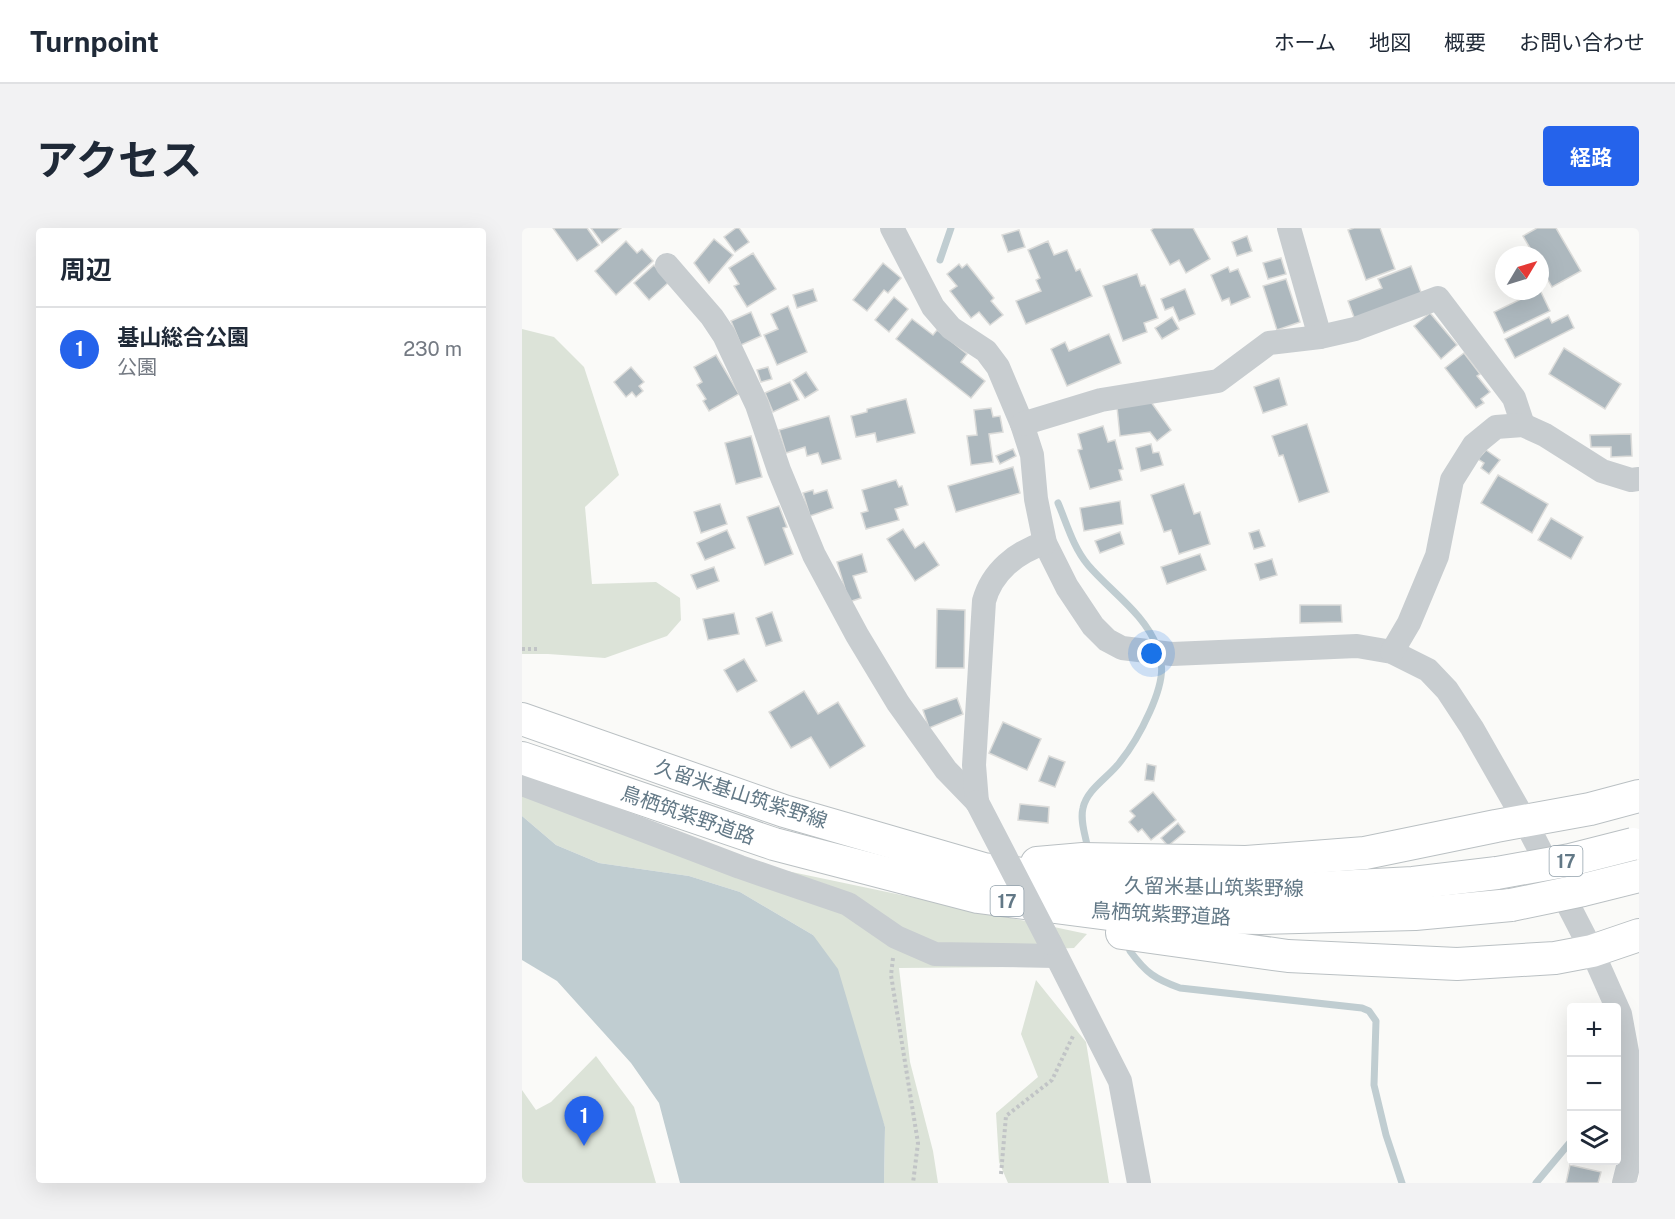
<!DOCTYPE html>
<html lang="ja">
<head>
<meta charset="utf-8">
<style>
  :root { --surface:#fff; --page:#f2f2f3; --text:#1f2937; --muted:#747a83; --line:#e0e1e3; --accent:#2563eb }
  body { margin:0; font-family:"Public Sans","Noto Sans JP",sans-serif; background:var(--page); color:var(--text) }
  .controls { position:absolute; right:18px; bottom:18px; display:grid; overflow:hidden; border-radius:6px; box-shadow:0 6px 24px #0002 }
  .controls button { width:54px; height:54px; display:grid; place-items:center; padding:0; border:0; border-bottom:2px solid var(--line); background:var(--surface); color:var(--text); font:30px sans-serif }
  .compass { position:absolute; left:973px; top:18px; width:54px; height:54px; border-radius:50%; background:var(--surface); box-shadow:0 6px 24px #0002; rotate:52deg }
  .you { position:absolute; left:630px; top:426px; width:21px; height:21px; margin:-15px; border:4px solid #fff; border-radius:50%; background:#1a73e8; box-shadow:0 0 0 9px #1a73e833 }
  .badge { display:grid; place-items:center; width:39px; height:39px; border-radius:50%; background:var(--accent); color:#fff; font-size:20px; font-weight:700 }
  .pin { position:absolute; translate:-50% -50px; filter:drop-shadow(0 2px 3px #0008) }
  .pin::after { content:''; position:absolute; top:32px; width:21px; height:18px; background:inherit; clip-path:polygon(0 0,100% 0,50% 100%) }
  .list { margin:0; padding:0; list-style:none }
  h2 { display:flex; justify-content:space-between; align-items:center; height:78px; margin:0; padding:0 24px; font-size:26px }
  h2 small { font-size:20px; font-weight:400; color:var(--muted) }
  .list li { display:grid; grid-template-columns:39px 1fr auto; gap:18px; align-items:center; box-sizing:border-box; height:84px; padding:0 24px; border-top:2px solid var(--line) }
  .list b { display:block; font-size:22px; white-space:nowrap }
  .list p { margin:0; font-size:20px; white-space:nowrap; color:var(--muted) }
  .list em { font-size:20px; font-style:normal; color:var(--muted) }
  .icon { flex:none; width:33px; height:33px; fill:none; stroke:currentColor; stroke-width:2; stroke-linecap:round; stroke-linejoin:round }
  .map { position:relative; flex:none; width:1117px; height:955px; overflow:hidden; border-radius:6px }
  header { display:flex; align-items:center; gap:36px; box-sizing:border-box; height:84px; padding:0 30px; background:var(--surface); border-bottom:2px solid var(--line) }
  header strong { font-size:28px }
  nav { display:flex; gap:33px; margin-inline-start:auto; font-size:21px }
  .intro { display:flex; align-items:center; justify-content:space-between; box-sizing:border-box; height:144px; padding:0 36px }
  h1 { margin:0; font-size:42px }
  .button { padding:15px 27px; border-radius:6px; background:var(--accent); color:#fff; font-size:21px; font-weight:700 }
  main { display:flex; gap:36px; padding:0 36px }
  aside { flex:1; background:var(--surface); border-radius:6px; box-shadow:0 6px 24px #0002 }
  .map>svg:first-child { display:block }
</style>
</head>
<body>
<header>
<strong>Turnpoint</strong>
<nav><a>ホーム</a><a>地図</a><a>概要</a><a>お問い合わせ</a></nav>
</header>
<div class="intro"><h1>アクセス</h1><a class="button">経路</a></div>
<main>
<aside>
<h2>周辺<small></small></h2>
<ul class="list">
<li><span class="badge">1</span><div><b>基山総合公園</b><p>公園</p></div><em>230 m</em></li>
</ul>
</aside>
<div class="map">
<svg width="1117" height="955" viewBox="0 0 1117 955">
  <rect width="100%" height="100%" fill="#fafaf8"/>
  <g fill="#dce3d8">
    <polygon points="0,101 32,109 62,139 97,247 63,279 70,356 134,354 158,370 159,392 145,408 83,430 26,426 0,426"/>
    <polygon points="0,550 218,633 565,706 552,720 499,722 493,739 377,740 388,834 411,923 416,955 362,955 363,899 291,707 218,664 167,648 77,635 34,617 0,588"/>
    <polygon points="514,752 564,814 587,955 486,955 477,934 474,885 516,849 499,806"/>
    <polygon points="74,828 112,879 134,955 0,955 0,862 14,882 29,874"/>
  </g>
  <polygon fill="#c0cdd1" points="0,588 34,617 77,635 167,648 218,664 291,707 316,741 363,899 362,955 158,955 137,875 109,835 35,753 0,732"/>
  <g fill="none" stroke-linecap="round" stroke-linejoin="round">
    <g stroke="#c0cdd1" stroke-width="7">
      <polyline points="418,32 429,0"/>
      <path d="M 536,275 C 545,296 551,319 566,337 C 589,364 623,386 635,419"/>
      <path d="M 565,617 C 563,606 558,592 561,580 C 565,561 587,549 598,534 C 615,513 647,456 638,430"/>
      <path d="M 608,723 C 624,745 633,751 658,760 L 840,780 L 847,783 L 854,793 L 852,857 L 864,907 L 880,955"/>
      <polyline points="1094,870 1096,869"/>
      <polyline points="1014,955 1050,912"/>
    </g>
  </g>
  <g fill="#adb8be" stroke="#dcdcda" stroke-width="1.5">
    <polygon points="31,0 65,0 77,17 55,33"/>
    <polygon points="69,0 99,0 80,15"/>
    <polygon points="214,0 217,0 227,14 213,24 202,9"/>
    <polygon points="632,0 671,0 688,31 664,45 657,32 648,37 629,2"/>
    <polygon points="832,0 858,0 873,41 844,52 826,2"/>
    <polygon points="1015,0 1034,0 1059,43 1030,59 1018,38 1018,27 1012,27 1001,8"/>
    <polygon points="497,2 503,19 486,24 480,7"/>
    <polygon points="725,8 730,23 715,28 710,14"/>
    <polygon points="192,11 211,27 187,55 172,35"/>
    <polygon points="104,13 115,25 120,21 131,33 94,67 73,43"/>
    <polygon points="526,13 532,27 545,22 554,43 558,41 570,68 504,96 494,73 519,63 514,52 518,50 506,22"/>
    <polygon points="231,25 254,61 225,79 212,58 217,56 207,40"/>
    <polygon points="759,30 764,46 746,51 741,35"/>
    <polygon points="361,35 379,50 366,65 362,62 345,83 331,72"/>
    <polygon points="437,36 440,40 445,36 472,70 469,73 481,87 468,97 457,84 449,90 428,63 435,58 425,46"/>
    <polygon points="132,37 147,54 127,72 112,55"/>
    <polygon points="889,38 900,67 833,92 826,73 860,60 856,51"/>
    <polygon points="706,39 708,44 716,41 728,69 709,77 707,70 700,73 689,47"/>
    <polygon points="615,46 619,58 623,57 636,90 622,95 625,104 601,113 581,58"/>
    <polygon points="764,51 778,94 755,102 741,58"/>
    <polygon points="291,61 295,73 275,80 271,67"/>
    <polygon points="663,61 673,86 657,93 651,79 643,82 639,71"/>
    <polygon points="1018,62 1028,83 982,105 972,84"/>
    <polygon points="372,69 386,81 367,104 353,92"/>
    <polygon points="266,78 285,124 255,137 242,107 256,101 249,86"/>
    <polygon points="229,84 239,108 219,117 209,93"/>
    <polygon points="908,85 935,117 919,131 892,98"/>
    <polygon points="1046,87 1052,100 993,130 983,111 1027,89 1030,95"/>
    <polygon points="650,89 657,101 640,111 633,100"/>
    <polygon points="390,91 411,107 415,102 445,126 439,134 463,153 449,170 374,111"/>
    <polygon points="587,106 599,135 545,158 529,121 543,114 547,123"/>
    <polygon points="1042,120 1099,156 1083,181 1027,146"/>
    <polygon points="942,125 958,146 955,148 968,164 959,171 962,175 954,180 923,140"/>
    <polygon points="194,127 217,166 187,183 181,173 184,171 175,157 180,154 172,139"/>
    <polygon points="109,139 122,154 117,158 121,163 114,169 110,164 104,169 92,154"/>
    <polygon points="246,139 250,151 239,154 235,142"/>
    <polygon points="284,144 296,162 283,170 271,152"/>
    <polygon points="757,150 765,177 741,185 732,159"/>
    <polygon points="268,154 277,172 251,184 243,165"/>
    <polygon points="384,171 393,205 355,214 353,205 334,209 329,188 345,184 345,181"/>
    <polygon points="629,174 649,202 635,213 628,204 598,208 595,179"/>
    <polygon points="469,180 471,189 478,188 481,204 467,206 471,234 449,237 445,208 455,207 452,182"/>
    <polygon points="307,188 319,231 300,236 296,225 285,228 283,219 264,225 257,202"/>
    <polygon points="785,196 807,264 777,274 761,227 757,228 750,208"/>
    <polygon points="581,198 586,214 593,212 601,241 597,242 600,252 568,261 556,222 560,221 556,206"/>
    <polygon points="1109,206 1110,228 1089,229 1089,219 1069,219 1068,207"/>
    <polygon points="229,208 240,249 214,256 203,215"/>
    <polygon points="629,216 631,225 637,224 641,237 619,243 614,220"/>
    <polygon points="491,221 494,228 478,236 474,228"/>
    <polygon points="964,222 978,232 967,246 959,240 962,235 956,231"/>
    <polygon points="491,239 498,265 434,284 426,258"/>
    <polygon points="976,247 1026,276 1010,305 959,275"/>
    <polygon points="374,252 377,259 380,258 386,277 373,281 377,292 344,301 339,285 346,283 340,262"/>
    <polygon points="662,256 672,286 678,284 688,316 657,326 649,302 642,304 629,267"/>
    <polygon points="291,262 292,266 305,262 311,280 288,288 281,265"/>
    <polygon points="598,273 601,296 562,303 558,280"/>
    <polygon points="198,276 205,296 179,305 172,284"/>
    <polygon points="257,278 265,299 261,300 271,326 243,337 225,289"/>
    <polygon points="1029,290 1061,309 1049,331 1016,312"/>
    <polygon points="381,301 393,320 402,314 417,337 393,353 365,311"/>
    <polygon points="205,302 213,320 183,332 175,315"/>
    <polygon points="737,302 743,318 732,321 727,305"/>
    <polygon points="598,304 602,316 578,325 573,313"/>
    <polygon points="340,326 345,344 331,348 339,370 327,374 315,334"/>
    <polygon points="678,326 684,342 645,356 639,339"/>
    <polygon points="750,331 755,347 738,352 733,336"/>
    <polygon points="192,339 197,353 175,361 169,347"/>
    <polygon points="778,377 819,377 820,394 778,395"/>
    <polygon points="415,381 443,382 442,440 414,440"/>
    <polygon points="250,384 260,413 244,418 234,390"/>
    <polygon points="212,385 217,406 186,412 181,391"/>
    <polygon points="222,431 235,453 215,464 202,442"/>
    <polygon points="282,463 296,486 316,474 343,518 308,540 289,509 269,520 247,484"/>
    <polygon points="435,470 441,486 407,500 401,482"/>
    <polygon points="481,494 519,511 505,542 467,525"/>
    <polygon points="527,528 543,534 533,559 517,553"/>
    <polygon points="625,536 634,538 632,553 623,552"/>
    <polygon points="631,564 654,592 629,612 620,601 616,604 607,594 613,588 608,583"/>
    <polygon points="498,576 527,579 526,595 496,592"/>
    <polygon points="656,595 663,604 646,618 639,610"/>
    <polygon points="1048,937 1079,944 1076,955 1044,955"/>
  </g>
  <g fill="none" stroke-linecap="round" stroke-linejoin="round">
    <g stroke="#bac0c3" stroke-width="34">
      <g id="major">
        <polyline points="0,491 262,583 462,641 617,661 738,663 891,655 975,645"/>
        <polyline points="0,530 252,616 456,669 602,688 739,690 893,686 989,677"/>
        <polyline points="515,635 561,631 724,634 843,625 974,598 1068,581 1117,568"/>
        <polyline points="600,705 766,728 935,736 1033,730 1070,723 1117,707"/>
      </g>
    </g>
    <g stroke="#c1c4c6" stroke-width="4" stroke-dasharray="3 3" stroke-linecap="butt">
      <polyline points="0,421 18,421"/>
      <polyline points="371,730 369,747 396,915 391,955"/>
      <polyline points="479,946 484,888 530,852 551,808"/>
    </g>
    <g stroke="#c8cdd0" stroke-width="24">
      <polyline points="370,0 411,79 429,100 464,123 476,139 500,196 510,227 514,271 523,315 545,359 571,398 585,412 600,420 650,426 835,418 870,424 906,442 925,462 950,500 1003,593 1070,723 1098,786 1111,856 1108,931 1102,955"/>
      <polyline points="767,0 798,109"/>
      <polyline points="145,37 190,89 202,107 235,177 257,242 292,327 335,407 376,475 424,542 455,574"/>
      <polyline points="500,196 579,172 696,153 747,115 798,109 833,101 916,70 992,170 1001,197"/>
      <polyline points="870,424 887,395 915,328 930,252 952,217 974,199 1001,197 1023,207 1080,243 1109,252 1117,251"/>
      <polyline points="0,556 218,639 326,676 374,709 413,726 534,728"/>
      <path d="M 455,574 L 452,537 L 462,373 C 470,344 494,324 523,315"/>
      <polyline points="528,715 598,853 617,955"/>
    </g>
    <use href="#major" stroke="#fff" stroke-width="32"/>
    <g stroke="#bac0c3" stroke-width="34" stroke-linecap="butt">
      <g id="major-bridge">
        <polyline points="975,645 1048,632 1111,616"/>
        <polyline points="989,677 1061,662 1117,648"/>
      </g>
    </g>
    <polyline stroke="#c8cdd0" stroke-width="24" points="455,574 528,715"/>
    <use href="#major-bridge" stroke="#fff" stroke-width="32"/>
  </g>
  <g text-anchor="middle" dominant-baseline="central" stroke-width="6" stroke-linejoin="round" paint-order="stroke">
    <g fill="#fff" stroke="#91a0aa" stroke-width="1.5">
      <rect x="1027.5" y="618" width="33" height="30" rx="4.5"/>
      <rect x="468.5" y="658" width="33" height="30" rx="4.5"/>
    </g>
    <g font-size="18" font-weight="bold" fill="#627886">
      <text x="1044" y="633">17</text>
      <text x="485" y="673">17</text>
    </g>
    <g font-size="20" fill="#627886" stroke="#fff">
      <text transform="translate(219 566) rotate(18)">久留米基山筑紫野線</text>
      <text transform="translate(166 587) rotate(19)">鳥栖筑紫野道路</text>
      <text transform="translate(692 659) rotate(1)">久留米基山筑紫野線</text>
      <text transform="translate(639 686) rotate(3)">鳥栖筑紫野道路</text>
    </g>
  </g>
</svg>
<div class="controls">
<button>+</button>
<button>−</button>
<button><svg class="icon" aria-label="layers" viewBox="0 0 24 24"><path d="M12 4l9 5-9 5-9-5zM3 14l9 5 9-5"/></svg></button>
</div>
<svg class="compass" viewBox="-18 -18 36 36"><path d="M0-13l5 13h-10z" fill="#e53935"/><path d="M0 13l5-13h-10z" fill="#747a83"/></svg>
<div class="you"></div>
<div class="pin badge" style="left:62px;top:918px">1</div>
</div>
</main>
</body>
</html>
